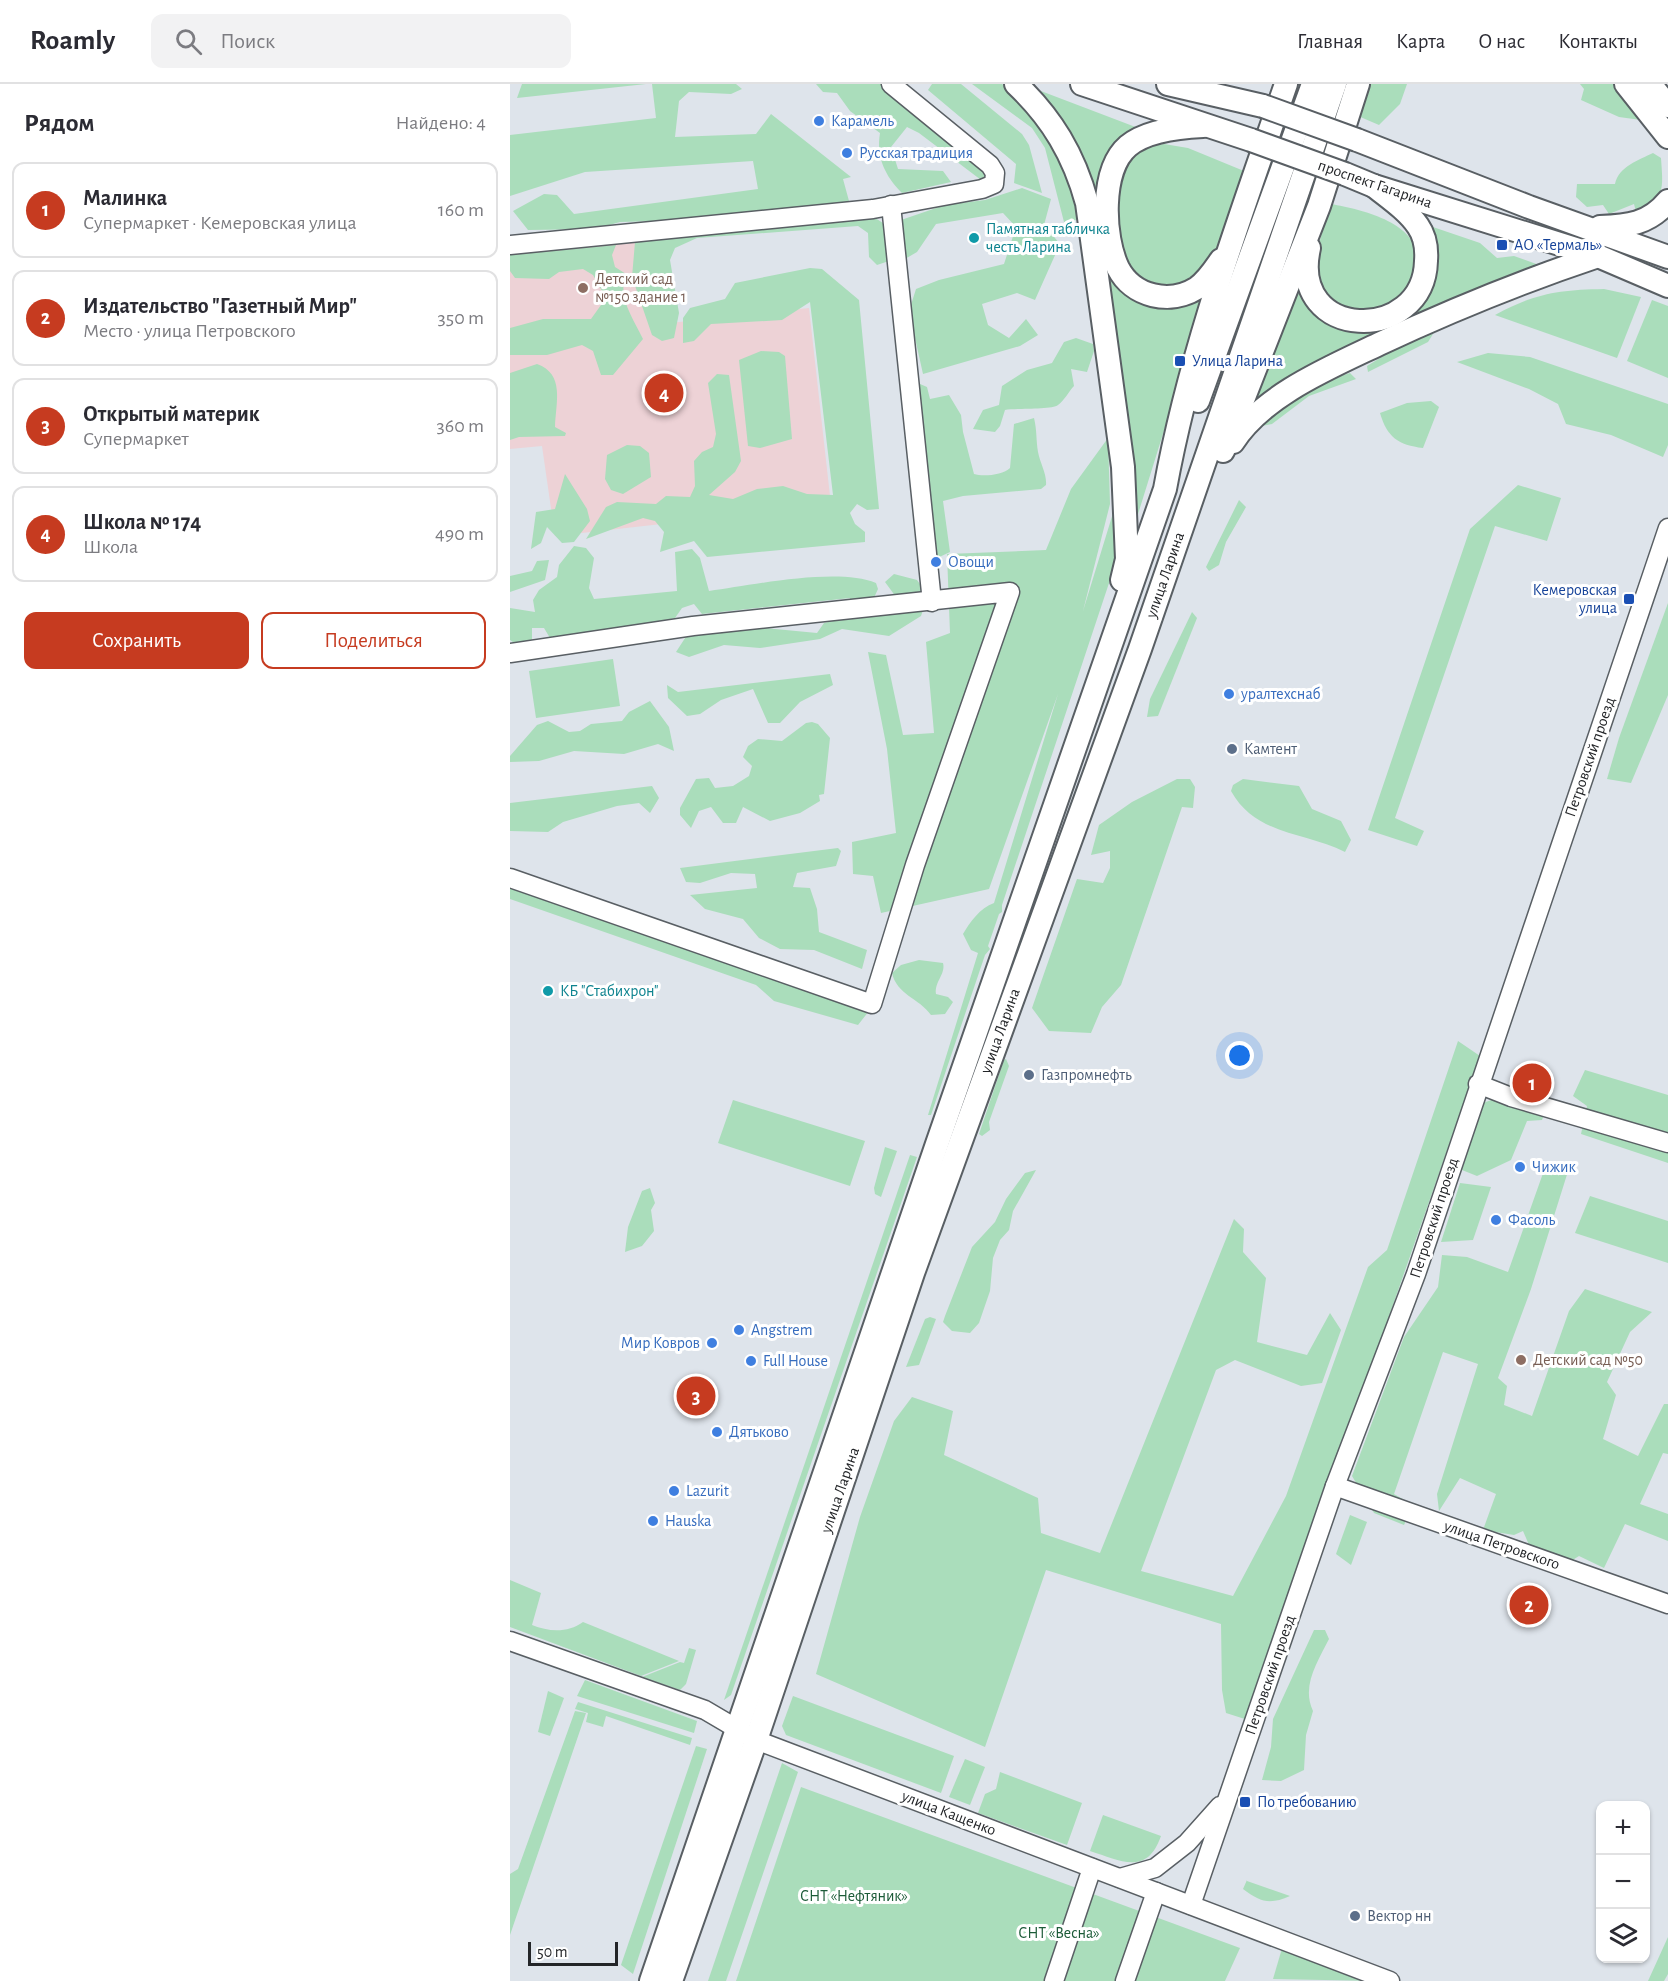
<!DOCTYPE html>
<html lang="ru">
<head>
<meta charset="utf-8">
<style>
  :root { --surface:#fff; --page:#f2f2f3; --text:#2b2b33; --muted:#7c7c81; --line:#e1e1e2; --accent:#c63b20 }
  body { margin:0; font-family:"Alegreya Sans",sans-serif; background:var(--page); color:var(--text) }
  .controls { position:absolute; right:18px; bottom:18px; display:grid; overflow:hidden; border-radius:12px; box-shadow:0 2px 4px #0004 }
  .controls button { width:54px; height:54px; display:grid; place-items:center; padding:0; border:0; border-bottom:2px solid var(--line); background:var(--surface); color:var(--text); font:30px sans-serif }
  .scale { position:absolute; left:18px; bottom:15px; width:90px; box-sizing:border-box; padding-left:6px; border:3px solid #232528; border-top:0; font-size:16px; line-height:21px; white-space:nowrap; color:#232528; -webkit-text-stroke:4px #fff; paint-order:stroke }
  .you { position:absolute; left:730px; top:972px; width:21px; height:21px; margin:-15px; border:4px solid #fff; border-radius:50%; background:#1a73e8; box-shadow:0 0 0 9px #1a73e833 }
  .badge { display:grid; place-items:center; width:39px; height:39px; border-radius:50%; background:var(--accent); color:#fff; font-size:20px; font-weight:700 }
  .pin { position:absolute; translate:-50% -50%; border:3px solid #fff; box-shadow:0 2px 6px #0006 }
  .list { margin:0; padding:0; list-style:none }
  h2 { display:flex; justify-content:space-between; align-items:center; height:78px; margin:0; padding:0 24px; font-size:26px }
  h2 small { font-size:20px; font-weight:400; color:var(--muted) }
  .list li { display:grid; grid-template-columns:39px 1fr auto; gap:18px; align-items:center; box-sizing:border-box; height:96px; margin:0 12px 12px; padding:0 12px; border:2px solid var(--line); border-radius:12px }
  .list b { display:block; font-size:22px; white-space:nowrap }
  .list p { margin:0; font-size:20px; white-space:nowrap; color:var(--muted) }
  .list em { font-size:20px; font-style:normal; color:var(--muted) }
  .actions { display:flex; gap:12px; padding:18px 24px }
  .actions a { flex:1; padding:14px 0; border:2px solid var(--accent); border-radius:12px; text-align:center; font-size:21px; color:var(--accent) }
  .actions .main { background:var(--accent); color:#fff }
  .icon { flex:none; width:33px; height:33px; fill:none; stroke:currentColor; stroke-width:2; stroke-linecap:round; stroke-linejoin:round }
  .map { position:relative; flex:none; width:1158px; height:1897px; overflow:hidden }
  header { display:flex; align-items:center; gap:36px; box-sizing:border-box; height:84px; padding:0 30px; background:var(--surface); border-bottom:2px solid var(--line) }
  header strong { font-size:28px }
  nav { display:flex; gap:33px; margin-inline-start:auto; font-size:21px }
  .search { width:420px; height:54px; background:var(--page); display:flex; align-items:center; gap:15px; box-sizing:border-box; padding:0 21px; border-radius:12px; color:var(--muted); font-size:22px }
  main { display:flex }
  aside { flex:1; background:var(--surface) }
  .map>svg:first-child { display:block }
</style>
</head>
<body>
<header>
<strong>Roamly</strong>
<div class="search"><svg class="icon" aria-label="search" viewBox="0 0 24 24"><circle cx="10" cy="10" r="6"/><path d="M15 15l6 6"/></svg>Поиск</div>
<nav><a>Главная</a><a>Карта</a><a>О нас</a><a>Контакты</a></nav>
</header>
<main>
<aside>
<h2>Рядом<small>Найдено: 4</small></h2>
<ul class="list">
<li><span class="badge">1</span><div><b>Малинка</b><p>Супермаркет · Кемеровская улица</p></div><em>160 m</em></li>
<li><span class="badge">2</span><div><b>Издательство &quot;Газетный Мир&quot;</b><p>Место · улица Петровского</p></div><em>350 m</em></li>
<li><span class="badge">3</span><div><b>Открытый материк</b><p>Супермаркет</p></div><em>360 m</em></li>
<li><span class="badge">4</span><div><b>Школа № 174</b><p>Школа</p></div><em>490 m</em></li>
</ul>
<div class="actions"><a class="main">Сохранить</a><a>Поделиться</a></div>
</aside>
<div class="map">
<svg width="1158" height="1897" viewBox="0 0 1158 1897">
  <rect width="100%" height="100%" fill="#dee4eb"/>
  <polygon fill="#edd2d6" points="139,152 151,240 299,224 321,421 45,452 32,362 0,365 0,168"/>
  <g fill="#adb">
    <polygon points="12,0 136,0 7,14"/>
    <polygon points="142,0 226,0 232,5 221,10 179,8 169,17 165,53 246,50 261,30 341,93 333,95 339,117 376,141 379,177 367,181 359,173 358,149 348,142 187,154 165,164 160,176 169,229 164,254 152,257 142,251 122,193 125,158 148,137 110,138 85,145 18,146 3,127 34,110 47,111 64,130 248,105 243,77 75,88 0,112 0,51 146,34"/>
    <path d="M 306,0 L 375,0 L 479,87 L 475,99 L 409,49 L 397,43 L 381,63 L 388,85 L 433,87 L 441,98 L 392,109 C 375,92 366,73 370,49 L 340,27 L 327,9 L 313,8 Z"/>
    <polygon points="422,0 451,0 512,50 519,61 532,109 504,99 506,80 418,6"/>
    <polygon points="462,0 492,0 504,9 540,46 573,135 554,138 535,64 522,44"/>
    <polygon points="860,0 897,0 890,20 869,41 848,32"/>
    <polygon points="1070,0 1105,0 1138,37 1109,33 1071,16 1074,5"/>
    <polygon points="523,4 636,47 597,81 610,202 698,205 624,443 593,186"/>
    <polygon points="654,60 678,64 734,87 705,171 672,205 644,205 620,190 603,131 616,75 632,63"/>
    <path d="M 1143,69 L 1151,74 C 1153,105 1156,114 1126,128 L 1124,120 L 1099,130 L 1093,121 L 1077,123 L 1066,113 L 1067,100 L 1105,100 C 1109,82 1129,76 1143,69 Z"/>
    <polygon points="512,104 541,115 534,141 550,160 525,216 507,209 472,220 478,241 499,254 516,235 528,251 510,262 413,290 399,227 406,205 429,196 494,180 506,143 493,129 426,140 407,168 395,175 391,136 435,121 475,116"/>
    <path d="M 821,120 C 859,127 926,143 902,196 C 896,208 884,222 871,227 C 860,231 845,229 835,224 C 791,206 809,155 821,120 Z"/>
    <path d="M 920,142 L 970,159 L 987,174 L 1004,172 L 1029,181 L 737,333 L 788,201 C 809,244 843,258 887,236 C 927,216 935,183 920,142 Z"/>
    <path d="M 106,161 L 102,171 L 105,183 L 116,190 C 107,213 123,234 133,255 L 103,291 L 91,291 L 83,267 L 72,261 L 37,271 L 0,271 L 0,244 L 33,235 L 81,235 L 96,214 L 83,191 L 73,185 L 49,188 L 39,195 L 5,194 L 0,187 L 0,171 Z"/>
    <polygon points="300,184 312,185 349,216 369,425 357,426 347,420 340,429 345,440 355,448 355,458 197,473 184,457 150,468 154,448 145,437 133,434 76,455 96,423 107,418 146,420 156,412 180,413 185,402 184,377 192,368 203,363 206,350 198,299 207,290 219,291 231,377 225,388 199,411 223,415 247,405 273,402 297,410 323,411 300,218 272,236 201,240 184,257 173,259 173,234 180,224 215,215 225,199"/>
    <path d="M 1094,205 L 1131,213 L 1107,274 L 985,231 C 1026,209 1048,206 1094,205 Z"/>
    <polygon points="1142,216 1158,222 1158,294 1117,277"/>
    <polygon points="923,250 918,258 858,288 857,282 906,252"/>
    <path d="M 566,254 L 583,260 L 584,267 L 577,288 L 561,285 L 564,302 C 559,307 554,317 548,321 C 542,326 506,324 495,326 L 490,342 L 485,348 L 463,345 L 473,326 L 489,321 L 492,302 L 517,286 L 542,279 L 554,258 Z"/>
    <polygon points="251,267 269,268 275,272 282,355 250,364 238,362 229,276"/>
    <polygon points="978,269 1020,273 1158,320 1158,361 1153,373 1101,351 1056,340 1048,320 1019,305 947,278"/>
    <path d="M 27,280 C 55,290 46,318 45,343 L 56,349 L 55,352 L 9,353 L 0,356 L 0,289 Z"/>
    <path d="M 840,289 L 846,295 L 799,312 L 762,340 L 752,342 C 778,310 801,301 840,289 Z"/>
    <path d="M 403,297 L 417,303 L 420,315 L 439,311 L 451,331 L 453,348 L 464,390 C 473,393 493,391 500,384 L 504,340 L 524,334 C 527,346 526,356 528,368 C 530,379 537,390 536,401 L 531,405 L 453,412 L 433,417 L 440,468 L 423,476 Z"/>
    <path d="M 921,317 L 929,323 L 913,364 C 888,361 877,353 870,329 L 897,319 Z"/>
    <path d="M 598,354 L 600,420 L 573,527 L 607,416 L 610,466 L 492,821 L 492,828 L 489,830 L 478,862 L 480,865 L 475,871 L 421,1031 L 418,1031 L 468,869 L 461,866 L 453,850 C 460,838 470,824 484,819 L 548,610 L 479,805 L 371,829 L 363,792 L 343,790 L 342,758 L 386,749 L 377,665 L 358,568 L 376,571 L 393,651 L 424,649 L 416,558 L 440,549 L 437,470 L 536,466 L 561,405 Z"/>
    <polygon points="117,361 130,362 139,369 141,393 113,410 101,406 95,395 97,371"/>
    <polygon points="55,390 77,425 80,437 64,458 52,459 37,443 31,459 21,465 26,428 45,425"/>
    <polygon points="1008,401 1051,414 1037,457 985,442 885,734 914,747 907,762 858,746 960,445"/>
    <polygon points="729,416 736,423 716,458 709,481 699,487 696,483"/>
    <path d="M 64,462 L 76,464 L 84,474 L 79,504 L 84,515 L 167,507 L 165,468 L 182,465 L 190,474 L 199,507 C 243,501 327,483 366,499 L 368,505 L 357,529 L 386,513 L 375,498 L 384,490 L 407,496 L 418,511 L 411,532 L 379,552 L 332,545 L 310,555 L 250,564 L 214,561 L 179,573 L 166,568 L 179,548 L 190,550 L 225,541 L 307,549 L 314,539 L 337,534 L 340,514 L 192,530 L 184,520 L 172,524 L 165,534 L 104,547 L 46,564 L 34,544 L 22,544 L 22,556 L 13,565 L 0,556 L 0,524 L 25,528 L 23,516 L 29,506 L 47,493 L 49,481 Z"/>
    <polygon points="39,476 35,496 0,508 0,492 22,487 27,477"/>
    <polygon points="1158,519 1158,611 1121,699 1097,695 1109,654"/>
    <polygon points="682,528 687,534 648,632 637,633 640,615"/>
    <polygon points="103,575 110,622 26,634 19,587"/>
    <polygon points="320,590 323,601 290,618 270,639 258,639 243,605 211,616 190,630 177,632 158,614 157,601 168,608"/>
    <polygon points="140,617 159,643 164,667 148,660 114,670 64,667 29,677 0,678 0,672 27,641 38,637 59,648 70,647 81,640 112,637 119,628"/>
    <polygon points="302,638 308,640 320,654 314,710 309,711 310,717 290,729 260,737 233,723 226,739 213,739 201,723 189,727 181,744 170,731 170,724 186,695 199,694 205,704 223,702 239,692 242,682 233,673 238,662 248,655 272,657 296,639"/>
    <polygon points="667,695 680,695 685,703 683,724 672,723 611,901 592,923 581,949 539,947 522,924 567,795 593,799 600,784 600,767 581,771 589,741 622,718"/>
    <path d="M 733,695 L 789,702 L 802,725 L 831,737 L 841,756 L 835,768 C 796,748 746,752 721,707 L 723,701 Z"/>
    <polygon points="142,702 149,714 140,729 129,719 107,722 53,738 38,748 0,747 0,719"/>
    <polygon points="328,764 331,767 326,782 287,789 283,803 300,804 307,825 309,848 357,866 352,885 304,866 270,865 249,854 233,835 195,825 180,811 247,804 245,790 221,789 190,799 176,798 170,784"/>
    <polygon points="0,799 359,927 348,941 264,917 246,901 0,815"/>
    <path d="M 409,876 L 433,879 C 436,890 424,898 426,910 L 438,913 L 443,918 L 435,930 L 421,931 C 409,914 387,911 382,889 L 391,881 Z"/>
    <polygon points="948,957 970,972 738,1636 716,1629 712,1606 711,1540 536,1486 475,1663 306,1590 350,1433 384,1337 402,1313 443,1327 434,1371 528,1414 531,1449 590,1469 724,1135 734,1145 733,1168 756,1194 747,1258 797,1271 820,1229 831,1246 812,1299 791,1302 725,1276 706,1286 631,1487 723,1512 776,1412 858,1183 877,1166"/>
    <polygon points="496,975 499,982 479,1038 480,1046 472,1052 469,1050 494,976"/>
    <polygon points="1075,986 1158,1011 1158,1079 1071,1050 1077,1022 1063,1012"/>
    <polygon points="1009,1006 1039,1016 1032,1036 1017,1037 1001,1076 967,1092 952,1086 973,1019"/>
    <polygon points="223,1016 355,1057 340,1102 208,1059"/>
    <polygon points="375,1063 387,1067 371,1113 365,1110 364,1104"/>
    <polygon points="400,1071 407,1073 221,1611 214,1616"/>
    <polygon points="1037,1078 1060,1081 1021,1205 988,1294 997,1302 994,1321 1022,1332 1059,1227 1075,1205 1142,1228 1120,1248 1097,1298 1106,1311 1093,1355 1128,1372 1154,1320 1158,1320 1158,1370 1153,1369 1130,1420 1158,1430 1158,1457 1115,1440 1094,1484 1069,1472 1061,1477 1019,1461 1013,1447 1004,1451 973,1446 986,1410 950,1394 929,1427 927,1410 968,1280 933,1268 884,1410 903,1421 894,1441 864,1429 842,1392 894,1253 928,1203 932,1171 957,1173 998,1188"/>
    <polygon points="526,1086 503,1127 499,1146 490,1156 483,1174 480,1207 469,1239 460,1249 442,1247 433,1238 435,1232 462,1163 485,1138 496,1115 515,1089"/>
    <polygon points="950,1099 981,1103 963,1156 931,1158"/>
    <polygon points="140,1104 145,1119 141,1126 144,1147 132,1162 115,1168 118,1143 132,1107"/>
    <polygon points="1080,1112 1158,1137 1158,1179 1065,1149"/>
    <polygon points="420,1233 426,1235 409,1281 396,1283 415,1235"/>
    <polygon points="840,1431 857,1438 841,1481 826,1470"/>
    <path d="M 0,1496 L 31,1509 L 22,1541 C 39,1548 58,1549 73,1538 L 169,1577 L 131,1592 L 0,1543 Z"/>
    <path d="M 804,1546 L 815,1546 L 819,1555 C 808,1577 791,1602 803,1627 L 796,1651 L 794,1686 L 771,1697 L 752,1696 L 761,1663 L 763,1635 Z"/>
    <polygon points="179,1564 186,1566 176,1600 170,1606 132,1593 170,1578 174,1579"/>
    <polygon points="75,1596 187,1637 184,1649 67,1612"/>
    <polygon points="38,1607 54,1614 40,1652 28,1648"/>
    <polygon points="283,1612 444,1672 431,1709 276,1651 272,1642"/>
    <polygon points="68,1618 182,1654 180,1661 96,1632 93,1643 76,1638 78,1629 65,1625"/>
    <polygon points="65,1627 76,1629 0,1851 0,1790 8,1785"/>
    <polygon points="186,1662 197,1665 123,1890 111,1881"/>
    <polygon points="455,1675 475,1683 460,1721 439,1713"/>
    <polygon points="272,1679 288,1688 216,1897 198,1897"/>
    <polygon points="490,1688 572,1719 557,1761 468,1729 475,1710 486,1705"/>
    <polygon points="291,1703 730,1864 715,1897 226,1897"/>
    <path d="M 593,1731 L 651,1752 C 637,1792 611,1777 580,1767 Z"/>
    <path d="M 737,1796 L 737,1797 L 780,1812 C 760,1821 750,1818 733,1805 Z"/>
    <polygon points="1158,1853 1158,1890 1154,1897 1138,1897"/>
    <polygon points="773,1861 866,1897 763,1895"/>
  </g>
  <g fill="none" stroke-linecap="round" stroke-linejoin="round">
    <g stroke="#595f64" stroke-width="21">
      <g id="minor">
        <polyline points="381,121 422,518"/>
        <polyline points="0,161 363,125 472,105 484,100 485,89 480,81 381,0"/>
        <polyline points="0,569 183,542 500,508 405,781 362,920 0,794"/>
        <polyline points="968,1000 1001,1013 1158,1059"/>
        <polyline points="825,1402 1158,1520"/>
        <polyline points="0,1557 195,1626 246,1656 880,1897"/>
        <polyline points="610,1794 645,1784 677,1759 710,1722"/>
        <polyline points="681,1821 825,1402 906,1190 1158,444"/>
        <polyline points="544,1897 582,1784"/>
        <polyline points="615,1897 646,1808"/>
      </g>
    </g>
    <g stroke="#595f64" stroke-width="26">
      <g id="major">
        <path d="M 506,0 C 542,34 564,71 577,119 L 613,383 L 617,475 L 612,496"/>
        <polyline points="572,0 741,56"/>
        <polyline points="658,0 753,22"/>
        <polyline points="1116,0 1158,53"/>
        <polyline points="1140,0 1158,22"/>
        <path d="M 693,42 C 671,43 636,47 618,62 C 590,86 593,153 608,184 C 623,213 660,221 687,204 C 697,197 704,186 711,176"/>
        <polyline points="847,56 1019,123 1158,173"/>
        <polyline points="835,90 864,102 1088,172 1158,202"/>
        <path d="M 1090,143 C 1118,142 1139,140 1158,117"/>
        <path d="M 799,164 C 778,258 914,260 916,177 C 917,164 915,152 908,142 C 897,126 879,114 864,102"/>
        <polyline points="688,317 803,0"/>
        <path d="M 723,358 C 753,311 821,283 869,260 C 944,225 1010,198 1088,172"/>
        <polyline points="713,367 809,122 848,0"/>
        <path d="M 141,1897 L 427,1060 L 655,405 C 680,267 730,133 776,0"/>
        <polyline points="161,1897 246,1656 403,1189 630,565 825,0"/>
      </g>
    </g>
    <use href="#minor" stroke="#fff" stroke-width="18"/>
    <use href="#major" stroke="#fff" stroke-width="22"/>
    <g stroke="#595f64" stroke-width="26" stroke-linecap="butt">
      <g id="major-bridge">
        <polyline points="753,22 847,56"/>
        <polyline points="741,56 835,90"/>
      </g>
    </g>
    <use href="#major-bridge" stroke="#fff" stroke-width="22"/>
  </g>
  <g fill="#3f7fe0" stroke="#fff" stroke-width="2">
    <circle cx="309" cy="37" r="6"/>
    <circle cx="337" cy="69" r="6"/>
    <circle cx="426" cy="478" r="6"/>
    <circle cx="719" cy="610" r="6"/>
    <circle cx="1010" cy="1083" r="6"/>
    <circle cx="986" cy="1136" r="6"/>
    <circle cx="229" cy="1246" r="6"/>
    <circle cx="202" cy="1259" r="6"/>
    <circle cx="241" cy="1277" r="6"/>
    <circle cx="207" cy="1348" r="6"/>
    <circle cx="164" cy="1407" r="6"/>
    <circle cx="143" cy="1437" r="6"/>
  </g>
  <g fill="#0f9aa8" stroke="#fff" stroke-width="2">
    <circle cx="464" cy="154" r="6"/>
    <circle cx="38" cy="907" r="6"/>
  </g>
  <g fill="#1a4fb4" stroke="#fff" stroke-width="2">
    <rect x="986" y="155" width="12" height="12" rx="3"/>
    <rect x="664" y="271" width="12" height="12" rx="3"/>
    <rect x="1113" y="509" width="12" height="12" rx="3"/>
    <rect x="729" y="1712" width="12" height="12" rx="3"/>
  </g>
  <g fill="#8d6e63" stroke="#fff" stroke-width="2">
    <circle cx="73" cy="204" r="6"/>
    <circle cx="1011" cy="1276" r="6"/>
  </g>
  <g fill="#5c6f8a" stroke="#fff" stroke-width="2">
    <circle cx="722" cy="665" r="6"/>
    <circle cx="519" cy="991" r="6"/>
    <circle cx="845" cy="1832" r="6"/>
  </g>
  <g text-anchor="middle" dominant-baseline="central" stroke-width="6" stroke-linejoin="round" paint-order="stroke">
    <g font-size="16" fill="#366cbe" stroke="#fff" text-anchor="start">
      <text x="321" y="37">Карамель</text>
      <text x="349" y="69">Русская традиция</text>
      <text x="438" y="478">Овощи</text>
      <text x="731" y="610">уралтехснаб</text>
      <text x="1022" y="1083">Чижик</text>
      <text x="998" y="1136">Фасоль</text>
      <text x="241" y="1246">Angstrem</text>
      <text x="190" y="1259" text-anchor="end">Мир Ковров</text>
      <text x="253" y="1277">Full House</text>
      <text x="219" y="1348">Дятьково</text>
      <text x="176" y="1407">Lazurit</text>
      <text x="155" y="1437">Hauska</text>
    </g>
    <g font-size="16" fill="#232528" stroke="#fff">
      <text transform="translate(865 100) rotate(19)">проспект Гагарина</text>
      <text transform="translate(655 491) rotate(-71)">улица Ларина</text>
      <text transform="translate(1080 673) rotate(-71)">Петровский проезд</text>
      <text transform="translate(490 947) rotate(-70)">улица Ларина</text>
      <text transform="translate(924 1134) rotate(-72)">Петровский проезд</text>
      <text transform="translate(330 1406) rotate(-71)">улица Ларина</text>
      <text transform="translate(992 1461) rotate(19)">улица Петровского</text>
      <text transform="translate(760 1591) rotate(-71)">Петровский проезд</text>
      <text transform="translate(439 1729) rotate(21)">улица Кащенко</text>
    </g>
    <g font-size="16" fill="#0d838f" stroke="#fff" text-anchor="start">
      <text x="476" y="145">Памятная табличка<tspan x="476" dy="18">честь Ларина</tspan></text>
      <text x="50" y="907">КБ "Стабихрон"</text>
    </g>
    <g font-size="16" fill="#164399" stroke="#fff" text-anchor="start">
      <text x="1004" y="161">АО «Термаль»</text>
      <text x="682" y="277">Улица Ларина</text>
      <text x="1107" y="506" text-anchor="end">Кемеровская<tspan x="1107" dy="18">улица</tspan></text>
      <text x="747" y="1718">По требованию</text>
    </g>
    <g font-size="16" fill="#785e54" stroke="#fff" text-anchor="start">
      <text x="85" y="195">Детский сад<tspan x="85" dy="18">№150 здание 1</tspan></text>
      <text x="1023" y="1276">Детский сад №50</text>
    </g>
    <g font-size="16" fill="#4e5e75" stroke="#fff" text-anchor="start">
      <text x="734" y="665">Камтент</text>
      <text x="531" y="991">Газпромнефть</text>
      <text x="857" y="1832">Вектор нн</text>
    </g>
    <g font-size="16" fill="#1c5b38" stroke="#fff">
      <text x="344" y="1812">СНТ «Нефтяник»</text>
      <text x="549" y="1849">СНТ «Весна»</text>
    </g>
  </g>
</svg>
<div class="controls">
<button>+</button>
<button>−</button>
<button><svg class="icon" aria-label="layers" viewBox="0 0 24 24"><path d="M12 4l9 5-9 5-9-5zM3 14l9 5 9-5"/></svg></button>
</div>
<div class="scale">50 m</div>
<div class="you"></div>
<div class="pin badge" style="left:1022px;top:999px">1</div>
<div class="pin badge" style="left:1019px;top:1521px">2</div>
<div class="pin badge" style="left:186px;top:1312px">3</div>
<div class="pin badge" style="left:154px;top:309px">4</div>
</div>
</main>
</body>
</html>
